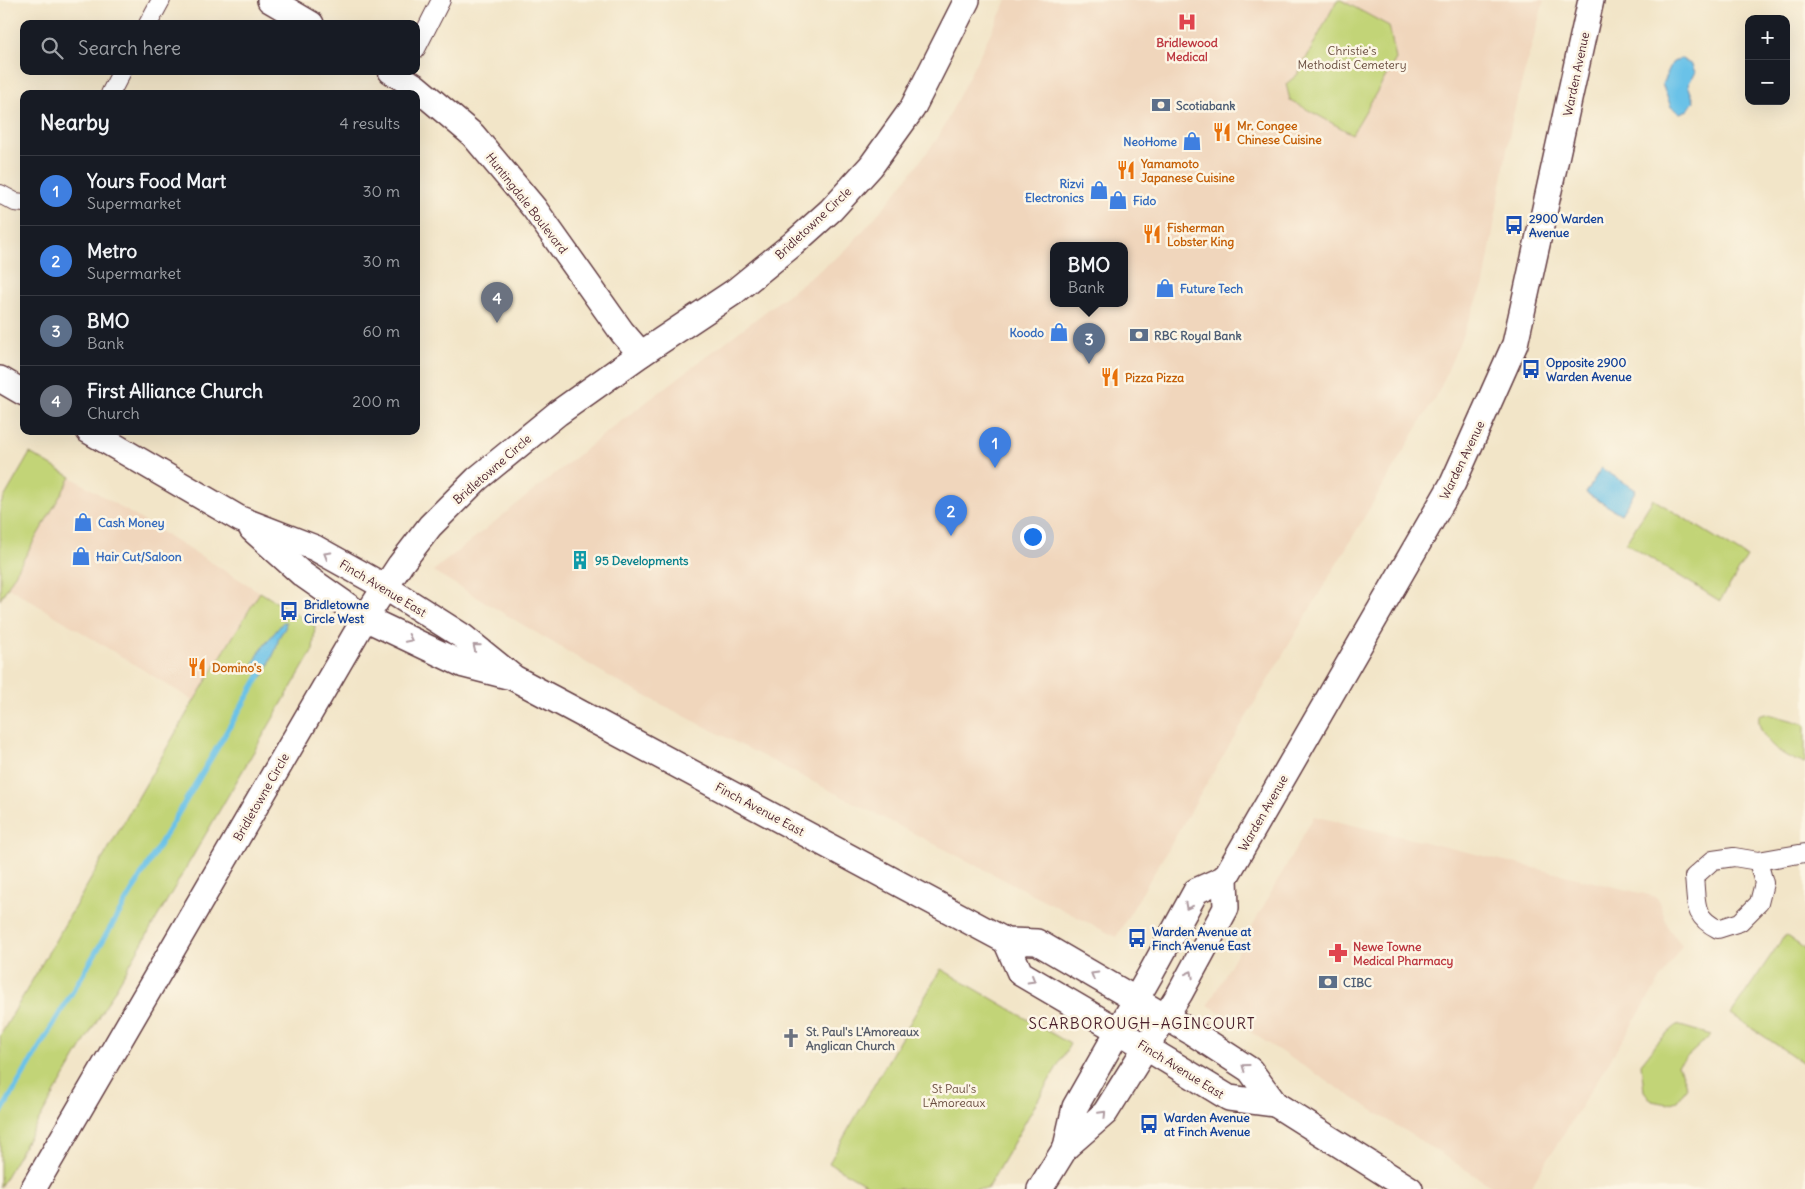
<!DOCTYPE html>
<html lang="en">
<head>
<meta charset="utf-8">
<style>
  :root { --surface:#171b24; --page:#20242c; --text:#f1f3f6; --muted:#9ea1a6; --line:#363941; --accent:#d690ce }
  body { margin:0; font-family:Delius,sans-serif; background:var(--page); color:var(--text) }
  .controls { position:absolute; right:15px; top:15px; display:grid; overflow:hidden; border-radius:10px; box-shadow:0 5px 20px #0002 }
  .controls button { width:45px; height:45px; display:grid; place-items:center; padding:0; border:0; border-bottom:1px solid var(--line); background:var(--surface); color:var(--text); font:25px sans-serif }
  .you { position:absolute; left:1032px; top:536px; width:18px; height:18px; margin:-12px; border:4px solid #fff; border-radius:50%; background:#1a73e8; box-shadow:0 0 0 8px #1a73e833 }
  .badge { display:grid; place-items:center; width:32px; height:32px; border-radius:50%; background:var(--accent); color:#fff; font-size:16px; font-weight:700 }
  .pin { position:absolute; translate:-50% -41px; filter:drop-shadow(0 1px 2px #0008) }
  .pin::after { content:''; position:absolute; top:26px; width:18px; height:15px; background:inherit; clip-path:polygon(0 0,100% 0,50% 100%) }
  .popup { position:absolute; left:1050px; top:242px; width:78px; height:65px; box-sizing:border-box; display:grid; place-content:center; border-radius:10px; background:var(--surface); filter:drop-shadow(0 1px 4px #0005); font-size:16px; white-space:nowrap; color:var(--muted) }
  .popup b { font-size:19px; color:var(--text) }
  .popup::after { content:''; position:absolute; left:50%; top:100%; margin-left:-10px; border:10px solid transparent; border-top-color:var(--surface) }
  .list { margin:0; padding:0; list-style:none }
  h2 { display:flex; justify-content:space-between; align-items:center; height:65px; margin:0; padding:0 20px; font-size:21px }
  h2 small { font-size:16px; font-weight:400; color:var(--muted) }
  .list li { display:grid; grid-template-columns:32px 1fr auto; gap:15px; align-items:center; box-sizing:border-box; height:70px; padding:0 20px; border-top:1px solid var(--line) }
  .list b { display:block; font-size:19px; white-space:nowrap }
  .list p { margin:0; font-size:16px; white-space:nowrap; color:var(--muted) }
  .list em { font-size:16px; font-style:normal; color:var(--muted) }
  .icon { flex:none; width:28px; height:28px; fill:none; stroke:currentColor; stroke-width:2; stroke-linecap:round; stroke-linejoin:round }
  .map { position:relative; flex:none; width:1805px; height:1189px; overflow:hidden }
  .search { position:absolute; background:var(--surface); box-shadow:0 5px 20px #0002; left:20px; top:20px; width:400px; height:55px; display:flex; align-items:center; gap:12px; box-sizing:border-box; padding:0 18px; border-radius:10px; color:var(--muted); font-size:19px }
  .panel { position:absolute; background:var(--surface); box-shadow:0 5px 20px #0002; left:20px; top:90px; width:400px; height:345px; border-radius:10px }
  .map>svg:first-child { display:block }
</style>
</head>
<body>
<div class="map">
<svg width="1805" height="1189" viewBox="0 0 1805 1189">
  <rect width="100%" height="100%" fill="#fcf5e5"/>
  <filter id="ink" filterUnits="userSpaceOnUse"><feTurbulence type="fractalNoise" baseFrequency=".02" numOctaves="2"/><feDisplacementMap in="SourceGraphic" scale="10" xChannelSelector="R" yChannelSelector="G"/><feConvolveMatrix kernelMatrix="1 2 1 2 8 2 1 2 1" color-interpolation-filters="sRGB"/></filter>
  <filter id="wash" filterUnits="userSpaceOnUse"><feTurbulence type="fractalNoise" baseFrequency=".0096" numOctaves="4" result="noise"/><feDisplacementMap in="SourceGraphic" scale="20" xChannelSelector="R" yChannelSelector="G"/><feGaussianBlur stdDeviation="1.12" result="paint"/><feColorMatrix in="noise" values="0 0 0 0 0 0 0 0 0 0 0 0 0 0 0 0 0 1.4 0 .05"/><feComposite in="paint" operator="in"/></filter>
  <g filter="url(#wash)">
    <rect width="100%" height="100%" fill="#f2e5c8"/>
    <g fill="#f0d6bc" fill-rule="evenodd">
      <path d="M 1007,0 L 1544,0 L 1513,115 L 1484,284 L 1439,391 L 1116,937 L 622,684 L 433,571 L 607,432 L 845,251 L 891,199 L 938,138 ZM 1054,245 L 1124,245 L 1124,303 L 1054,303 Z"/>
      <polygon points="71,477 260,592 194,701 8,587"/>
      <polygon points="1314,816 1657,897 1669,929 1682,945 1529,1189 1496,1189 1208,1005"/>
    </g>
    <g fill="#c2d477" stroke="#867a51">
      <polygon points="1337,0 1341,0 1389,26 1396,59 1352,134 1290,100 1286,84 1298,74"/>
      <polygon points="30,453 71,477 0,600 0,505"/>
      <polygon points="1653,499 1747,557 1720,601 1626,543"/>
      <polygon points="260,592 315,626 313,650 0,1187 0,1036 194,701"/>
      <path d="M 1765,713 L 1805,724 L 1805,763 C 1784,759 1756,738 1759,715 Z"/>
      <polygon points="1785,935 1805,949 1805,1064 1731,1014"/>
      <polygon points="941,969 1070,1044 987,1189 874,1189 829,1163"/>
      <polygon points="1677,1025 1711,1035 1678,1065 1687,1087 1677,1101 1667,1104 1652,1101 1644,1091 1641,1064 1659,1041"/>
    </g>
    <g fill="#6ac2e8" stroke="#5a708a">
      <polygon points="1680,58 1692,65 1695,72 1688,85 1694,101 1688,110 1680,113 1671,107 1662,84 1672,63"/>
      <polygon points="1601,468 1636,490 1621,514 1586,493"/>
      <path d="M 283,622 L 286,622 L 285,628 L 279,637 L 276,649 L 264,675 L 262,677 L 259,677 L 253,667 C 258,649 272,637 283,622 Z"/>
    </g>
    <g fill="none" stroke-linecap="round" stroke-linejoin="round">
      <polyline stroke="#6ac2e8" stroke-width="5.5" points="0,1114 259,677"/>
    </g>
  </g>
  <g filter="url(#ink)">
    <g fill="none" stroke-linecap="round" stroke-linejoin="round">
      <g stroke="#633d43" stroke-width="20">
        <g id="street">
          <polyline points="148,24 161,0"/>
          <polyline points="416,49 441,0"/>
          <polyline points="110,94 122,71"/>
          <polyline points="0,194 15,202 24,203"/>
          <path d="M 1758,861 L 1764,883 L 1759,903 L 1740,922 L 1718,929 C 1692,916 1697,903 1694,877 L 1713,860 L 1734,857 L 1758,861 L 1805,853"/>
        </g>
      </g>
      <g stroke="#633d43" stroke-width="28">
        <g id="secondary">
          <polyline points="270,0 311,24"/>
          <polyline points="391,71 416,87 473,135 534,208 622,332 641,354"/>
          <polyline points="0,379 24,393"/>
          <polyline points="89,431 240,519 315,548 385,587 462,636 514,678 567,706 1006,941 1037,942 1193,1033 1250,1070 1275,1104 1410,1189"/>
          <polyline points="252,529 302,574 365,618 464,665 507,676"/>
          <polyline points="1006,941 1020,973 1119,1031 1229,1098 1275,1104"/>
          <polyline points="1066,1147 1075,1107 1150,975 1196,891 1225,878"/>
          <polyline points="33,1189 365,618 400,565 430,526 477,479 558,413 641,354 734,292 793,244 831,210 871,166 912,109 967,0"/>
          <polyline points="1040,1189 1066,1147 1105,1113 1180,993 1226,908 1225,878 1453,483 1515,344 1591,0"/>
        </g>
      </g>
      <use href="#street" stroke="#fff" stroke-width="18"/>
      <use href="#secondary" stroke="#fff" stroke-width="25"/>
    </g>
    <defs><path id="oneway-chevron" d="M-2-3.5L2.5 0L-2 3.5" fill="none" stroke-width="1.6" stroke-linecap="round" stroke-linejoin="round" transform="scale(1.25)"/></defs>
    <g stroke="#ae9aa0">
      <use href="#oneway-chevron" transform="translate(327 555) rotate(-150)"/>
      <use href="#oneway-chevron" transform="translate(409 639) rotate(26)"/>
      <use href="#oneway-chevron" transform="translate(476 647) rotate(-141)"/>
      <use href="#oneway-chevron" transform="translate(1188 906) rotate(118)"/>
      <use href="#oneway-chevron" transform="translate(1190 974) rotate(-62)"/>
      <use href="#oneway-chevron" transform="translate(1094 975) rotate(-150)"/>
      <use href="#oneway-chevron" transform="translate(1032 980) rotate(30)"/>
      <use href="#oneway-chevron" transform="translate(1245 1067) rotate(-144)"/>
      <use href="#oneway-chevron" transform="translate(1103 1114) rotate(-47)"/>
    </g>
  </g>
  <defs>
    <g id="hospital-bare" transform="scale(1.5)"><path d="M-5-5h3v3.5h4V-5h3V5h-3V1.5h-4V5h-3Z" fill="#e0444e" stroke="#fcf5e5" stroke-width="2.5" paint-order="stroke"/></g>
    <g id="bank-bare" transform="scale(1.5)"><path d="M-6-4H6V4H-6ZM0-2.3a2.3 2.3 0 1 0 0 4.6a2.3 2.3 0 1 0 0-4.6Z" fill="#5c6f8a" stroke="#fcf5e5" stroke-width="2.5" paint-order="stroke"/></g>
    <g id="restaurant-bare" transform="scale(1.5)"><path d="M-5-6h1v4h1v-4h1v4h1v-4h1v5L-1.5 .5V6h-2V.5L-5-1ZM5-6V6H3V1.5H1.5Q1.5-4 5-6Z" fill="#e8710a" stroke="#fcf5e5" stroke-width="2.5" paint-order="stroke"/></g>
    <g id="shop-bare" transform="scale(1.5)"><path d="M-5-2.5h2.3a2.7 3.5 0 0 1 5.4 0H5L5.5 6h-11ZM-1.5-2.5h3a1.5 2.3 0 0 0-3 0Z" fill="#3f7fe0" stroke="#fcf5e5" stroke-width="2.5" paint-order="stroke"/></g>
    <g id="bus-bare" transform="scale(1.5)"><path d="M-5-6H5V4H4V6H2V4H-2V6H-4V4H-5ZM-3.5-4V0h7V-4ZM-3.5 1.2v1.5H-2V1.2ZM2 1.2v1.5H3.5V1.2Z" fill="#1a4fb4" stroke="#fcf5e5" stroke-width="2.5" paint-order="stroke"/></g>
    <g id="building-bare" transform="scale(1.5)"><path d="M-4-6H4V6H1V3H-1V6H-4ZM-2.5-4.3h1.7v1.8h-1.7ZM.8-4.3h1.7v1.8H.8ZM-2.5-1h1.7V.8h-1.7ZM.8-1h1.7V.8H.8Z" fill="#0f9aa8" stroke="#fcf5e5" stroke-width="2.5" paint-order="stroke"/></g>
    <g id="pharmacy-bare" transform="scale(1.5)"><path d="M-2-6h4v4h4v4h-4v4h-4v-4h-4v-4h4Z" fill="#e0444e" stroke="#fcf5e5" stroke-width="2.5" paint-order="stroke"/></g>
    <g id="church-bare" transform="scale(1.5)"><path d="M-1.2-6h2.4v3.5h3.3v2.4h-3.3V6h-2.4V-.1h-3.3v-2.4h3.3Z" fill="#6b7280" stroke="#fcf5e5" stroke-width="2.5" paint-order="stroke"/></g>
  </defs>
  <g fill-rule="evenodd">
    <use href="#hospital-bare" x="1187" y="22"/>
    <use href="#bank-bare" x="1161" y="105"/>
    <use href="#restaurant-bare" x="1222" y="132"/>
    <use href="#shop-bare" x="1192" y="141"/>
    <use href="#restaurant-bare" x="1126" y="170"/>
    <use href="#shop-bare" x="1099" y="190"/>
    <use href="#shop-bare" x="1118" y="200"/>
    <use href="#bus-bare" x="1514" y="225"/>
    <use href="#restaurant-bare" x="1152" y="234"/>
    <use href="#shop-bare" x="1165" y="288"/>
    <use href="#shop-bare" x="1059" y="332"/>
    <use href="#bank-bare" x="1139" y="335"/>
    <use href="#bus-bare" x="1531" y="369"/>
    <use href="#restaurant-bare" x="1110" y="377"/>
    <use href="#shop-bare" x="83" y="522"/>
    <use href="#shop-bare" x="81" y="556"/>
    <use href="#building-bare" x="580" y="560"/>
    <use href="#bus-bare" x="289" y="611"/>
    <use href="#restaurant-bare" x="197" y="667"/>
    <use href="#bus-bare" x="1137" y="938"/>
    <use href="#pharmacy-bare" x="1338" y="953"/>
    <use href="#bank-bare" x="1328" y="982"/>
    <use href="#church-bare" x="791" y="1038"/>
    <use href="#bus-bare" x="1149" y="1124"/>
  </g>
  <g text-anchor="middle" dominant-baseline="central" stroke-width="5" stroke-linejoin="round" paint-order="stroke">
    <g font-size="12" font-weight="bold" fill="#be3a42" stroke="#fcf5e5">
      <text x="1187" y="42">Bridlewood<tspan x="1187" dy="14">Medical</tspan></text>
      <text x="1353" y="946" text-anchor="start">Newe Towne<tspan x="1353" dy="14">Medical Pharmacy</tspan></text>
    </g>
    <g font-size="12" fill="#684c3e" stroke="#fcf5e5">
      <text x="1352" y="50">Christie's<tspan x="1352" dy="14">Methodist Cemetery</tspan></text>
      <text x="954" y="1088">St Paul's<tspan x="954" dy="14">L'Amoreaux</tspan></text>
    </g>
    <g font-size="12" fill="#4a1f2b" stroke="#fcf5e5">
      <text transform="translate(1576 74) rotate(-78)">Warden Avenue</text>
      <text transform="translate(527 203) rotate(52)">Huntingdale Boulevard</text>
      <text transform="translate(813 223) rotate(-43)">Bridletowne Circle</text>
      <text transform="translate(1462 460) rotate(-64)">Warden Avenue</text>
      <text transform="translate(492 469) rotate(-41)">Bridletowne Circle</text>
      <text transform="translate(383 588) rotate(31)">Finch Avenue East</text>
      <text transform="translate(261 797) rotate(-60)">Bridletowne Circle</text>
      <text transform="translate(760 809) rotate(28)">Finch Avenue East</text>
      <text transform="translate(1263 813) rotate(-60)">Warden Avenue</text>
      <text transform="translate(1181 1069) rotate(32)">Finch Avenue East</text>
    </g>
    <g font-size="12" font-weight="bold" fill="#4e5e75" stroke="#fcf5e5" text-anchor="start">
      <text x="1176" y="105">Scotiabank</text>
      <text x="1154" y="335">RBC Royal Bank</text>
      <text x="1343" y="982">CIBC</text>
    </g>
    <g font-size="12" font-weight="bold" fill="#c56008" stroke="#fcf5e5" text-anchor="start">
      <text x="1237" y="125">Mr. Congee<tspan x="1237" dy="14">Chinese Cuisine</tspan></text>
      <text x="1141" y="163">Yamamoto<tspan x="1141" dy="14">Japanese Cuisine</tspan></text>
      <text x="1167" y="227">Fisherman<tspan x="1167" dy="14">Lobster King</tspan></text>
      <text x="1125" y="377">Pizza Pizza</text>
      <text x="212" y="667">Domino's</text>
    </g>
    <g font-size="12" font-weight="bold" fill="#366cbe" stroke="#fcf5e5" text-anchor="start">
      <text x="1177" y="141" text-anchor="end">NeoHome</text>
      <text x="1084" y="183" text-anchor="end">Rizvi<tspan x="1084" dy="14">Electronics</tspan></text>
      <text x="1133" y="200">Fido</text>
      <text x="1180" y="288">Future Tech</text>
      <text x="1044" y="332" text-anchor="end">Koodo</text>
      <text x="98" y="522">Cash Money</text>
      <text x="96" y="556">Hair Cut/Saloon</text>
    </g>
    <g font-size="12" font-weight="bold" fill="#164399" stroke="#fcf5e5" text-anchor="start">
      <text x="1529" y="218">2900 Warden<tspan x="1529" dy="14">Avenue</tspan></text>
      <text x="1546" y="362">Opposite 2900<tspan x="1546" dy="14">Warden Avenue</tspan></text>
      <text x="304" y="604">Bridletowne<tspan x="304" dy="14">Circle West</tspan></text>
      <text x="1152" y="931">Warden Avenue at<tspan x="1152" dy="14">Finch Avenue East</tspan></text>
      <text x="1164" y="1117">Warden Avenue<tspan x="1164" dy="14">at Finch Avenue</tspan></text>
    </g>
    <g font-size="12" font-weight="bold" fill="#0d838f" stroke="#fcf5e5" text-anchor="start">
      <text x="595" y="560">95 Developments</text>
    </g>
    <g font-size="12" font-weight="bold" fill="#5b616d" stroke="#fcf5e5" text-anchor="start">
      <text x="806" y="1031">St. Paul's L'Amoreaux<tspan x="806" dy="14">Anglican Church</tspan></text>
    </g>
    <g font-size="15" letter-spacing="1" fill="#4a1f2b" stroke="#fcf5e5">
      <text x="1142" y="1023">SCARBOROUGH–AGINCOURT</text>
    </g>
  </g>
</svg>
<div class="controls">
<button>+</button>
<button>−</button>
</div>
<div class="you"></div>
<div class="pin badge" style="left:995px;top:468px;background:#3f7fe0">1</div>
<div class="pin badge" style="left:951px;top:536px;background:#3f7fe0">2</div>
<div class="pin badge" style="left:1089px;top:364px;background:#5c6f8a">3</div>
<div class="popup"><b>BMO</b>Bank</div>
<div class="pin badge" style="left:497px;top:323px;background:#6b7280">4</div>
<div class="search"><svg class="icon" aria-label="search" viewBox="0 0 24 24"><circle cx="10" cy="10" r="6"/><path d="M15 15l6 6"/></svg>Search here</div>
<section class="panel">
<h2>Nearby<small>4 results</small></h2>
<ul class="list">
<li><span class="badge" style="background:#3f7fe0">1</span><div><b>Yours Food Mart</b><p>Supermarket</p></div><em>30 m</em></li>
<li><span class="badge" style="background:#3f7fe0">2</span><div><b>Metro</b><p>Supermarket</p></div><em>30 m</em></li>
<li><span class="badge" style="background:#5c6f8a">3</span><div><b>BMO</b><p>Bank</p></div><em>60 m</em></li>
<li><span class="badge" style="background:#6b7280">4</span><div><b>First Alliance Church</b><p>Church</p></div><em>200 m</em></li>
</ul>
</section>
</div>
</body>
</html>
